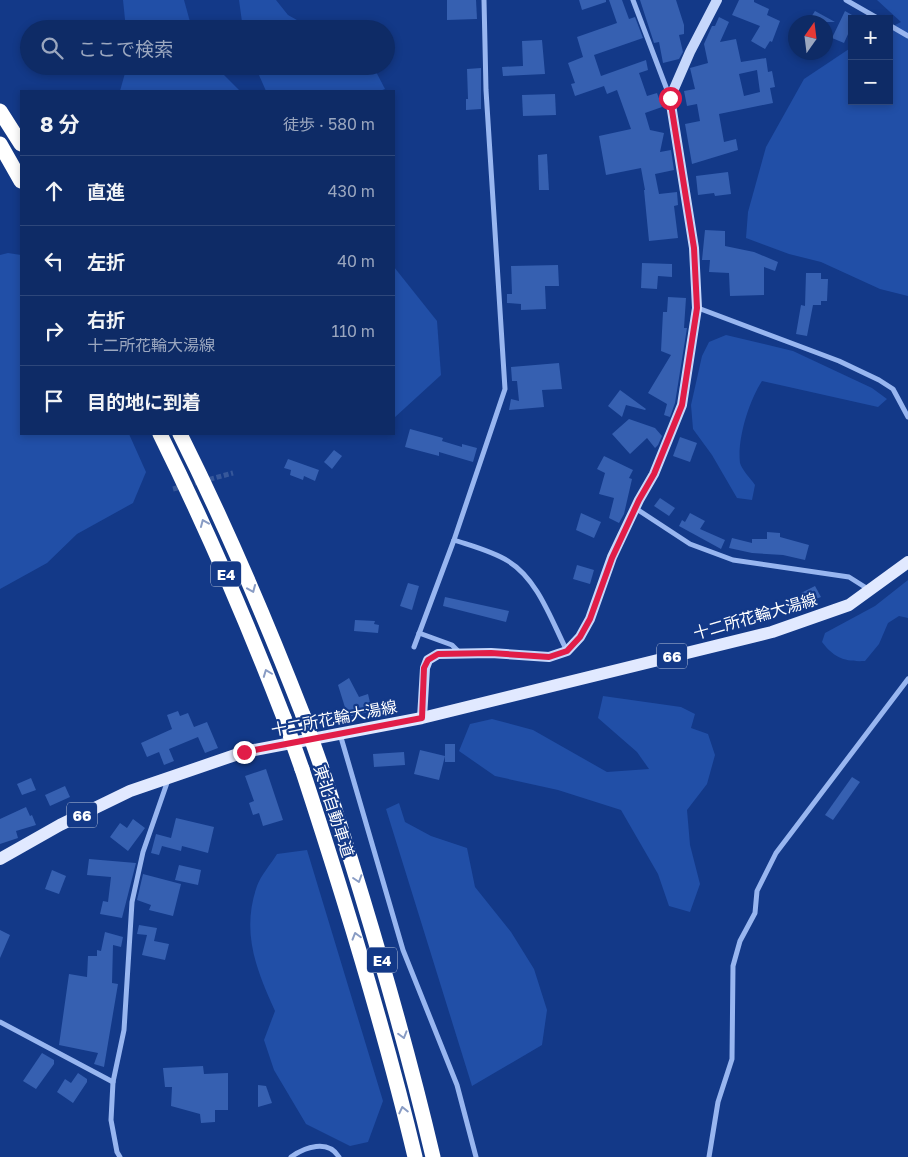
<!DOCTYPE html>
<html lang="ja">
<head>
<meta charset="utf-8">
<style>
  :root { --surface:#0e2b66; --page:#17336c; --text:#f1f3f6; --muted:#9ba7bf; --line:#2e477a }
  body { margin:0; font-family:"Golos Text","Noto Sans JP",sans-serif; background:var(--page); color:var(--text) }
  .controls { position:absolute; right:15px; top:15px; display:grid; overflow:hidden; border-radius:0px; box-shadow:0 2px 8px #0003 }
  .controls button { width:45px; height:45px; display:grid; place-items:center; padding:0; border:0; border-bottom:1px solid var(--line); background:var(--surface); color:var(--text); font:25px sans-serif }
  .compass { position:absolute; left:788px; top:15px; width:45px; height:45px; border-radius:50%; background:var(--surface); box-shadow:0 2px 8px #0003; rotate:14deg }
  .stop { position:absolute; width:15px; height:15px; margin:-11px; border:4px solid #e11d48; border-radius:50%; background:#fff }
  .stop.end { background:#e11d48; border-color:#fff; box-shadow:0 1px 5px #0008 }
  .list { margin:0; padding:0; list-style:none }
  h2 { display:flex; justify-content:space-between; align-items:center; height:65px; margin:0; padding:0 20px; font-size:21px }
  h2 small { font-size:16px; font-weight:400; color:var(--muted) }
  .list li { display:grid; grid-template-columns:32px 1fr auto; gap:15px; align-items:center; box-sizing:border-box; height:70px; padding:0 20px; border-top:1px solid var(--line) }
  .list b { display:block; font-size:19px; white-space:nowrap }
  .list p { margin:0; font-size:16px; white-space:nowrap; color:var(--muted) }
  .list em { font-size:16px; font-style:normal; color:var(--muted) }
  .icon { flex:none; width:28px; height:28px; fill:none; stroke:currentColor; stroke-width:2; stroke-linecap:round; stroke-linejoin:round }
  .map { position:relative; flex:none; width:908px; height:1157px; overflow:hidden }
  .search { position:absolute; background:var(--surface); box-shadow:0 2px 8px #0003; left:20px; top:20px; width:375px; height:55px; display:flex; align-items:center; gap:12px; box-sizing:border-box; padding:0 18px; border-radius:28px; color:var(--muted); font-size:19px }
  .panel { position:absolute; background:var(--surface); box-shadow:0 2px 8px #0003; left:20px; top:90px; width:375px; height:345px; border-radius:0px }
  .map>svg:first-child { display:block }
</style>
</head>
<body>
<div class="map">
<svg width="908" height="1157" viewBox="0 0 908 1157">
  <rect width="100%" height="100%" fill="#133988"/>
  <g fill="#214fa7">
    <polygon points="123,0 184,0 192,29 126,29"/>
    <polygon points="239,0 276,0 288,15 313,29 243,29"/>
    <polygon points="877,0 908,0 908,296 880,289 821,262 789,254 746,238 748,212 766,147 804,79 852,47 852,101 889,101 889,28 901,22"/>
    <polygon points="127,66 215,66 240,91 120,91"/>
    <polygon points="255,66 373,66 385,89 380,91 266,91"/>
    <polygon points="8,253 21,255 21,434 129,434 146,472 133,503 77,534 47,563 0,589 0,255"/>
    <polygon points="394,267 437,321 441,375 394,418"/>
    <path d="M 726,335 L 793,351 L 872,388 L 887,399 L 878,407 L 762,381 C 749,401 737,439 740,463 C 742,470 751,479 755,485 L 752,500 L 737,498 L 712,455 L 693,429 L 691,405 L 702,356 L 709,342 Z"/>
    <path d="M 908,580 L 908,618 L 899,616 L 888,623 L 879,644 L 865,661 C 845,662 834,658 822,642 L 825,633 L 875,606 Z"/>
    <polygon points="603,696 681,707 695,714 691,728 708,734 715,755 707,784 687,810 690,845 700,884 690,912 669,906 658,874 621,810 558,790 495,776 459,751 470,724 492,719 533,730 607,772 649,769 637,752 598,718"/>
    <polygon points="399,803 405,822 431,836 467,848 475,887 511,932 534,969 547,1010 542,1045 472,1086 386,809"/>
    <path d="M 307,850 L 383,1101 L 368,1142 L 350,1146 L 306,1124 L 274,1070 L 264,1040 L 275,1011 C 256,969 241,932 257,886 C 261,875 271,864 277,854 Z"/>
  </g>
  <g fill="#3660b1" fill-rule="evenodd">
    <polygon points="447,0 476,0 477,19 447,20"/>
    <polygon points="579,0 606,0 606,2 582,10"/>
    <polygon points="609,0 622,0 629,19 635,17 643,38 594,55 601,76 646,60 648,70 639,73 647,96 657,93 662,107 645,113 650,130 664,133 660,152 671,150 674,170 655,174 659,194 677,192 678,205 674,206 678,238 649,241 644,190 645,190 641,168 606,175 599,136 631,129 617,90 607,94 604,86 575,96 571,84 575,83 568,63 583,57 577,37 617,23"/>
    <polygon points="640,0 676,0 684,25 684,34 679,35 683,52 679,59 663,63 659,42 654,43"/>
    <polygon points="739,0 754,0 754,2 769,9 767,15 780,21 772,42 770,41 765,49 751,41 760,26 732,15"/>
    <polygon points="815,11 835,22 808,22"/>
    <polygon points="845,11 852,15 852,33 849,32 844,43 832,38"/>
    <path d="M 719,17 L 729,22 L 720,42 L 736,39 L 741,62 L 766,58 L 768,72 L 772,71 L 775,87 L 770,88 L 773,103 L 719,114 L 724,142 L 736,139 L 738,150 L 692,164 L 685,124 L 700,121 L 697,104 L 687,106 L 684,91 L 695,89 L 690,68 L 708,63 L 704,44 L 712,26 L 715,26 ZM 757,70 L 760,92 L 744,96 L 739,74 Z"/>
    <polygon points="542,40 545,74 503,76 502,67 523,66 522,41"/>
    <polygon points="481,68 481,109 466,110 466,99 468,99 467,69"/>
    <polygon points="555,94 556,115 523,116 522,95"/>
    <polygon points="547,154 549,190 539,190 538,155"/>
    <polygon points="728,172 731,194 715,196 714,193 698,195 696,176"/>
    <polygon points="705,230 725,231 725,246 754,252 778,262 775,271 764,267 764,295 730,296 729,273 709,272 710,260 702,260"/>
    <polygon points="642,263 672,264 672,277 658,276 657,289 641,288"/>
    <polygon points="558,265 559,286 545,286 546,309 521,310 521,304 507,303 507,294 512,294 511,266"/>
    <polygon points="806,273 821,273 821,279 828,279 827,301 821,301 821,305 813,305 807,336 796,334 801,305 805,306"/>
    <polygon points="668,297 686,298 684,328 687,328 675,403 670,417 664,415 667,404 648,393 671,355 661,351 663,312 667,312"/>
    <polygon points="559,363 562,389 542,390 544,407 509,410 511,399 519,401 517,381 512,381 511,367"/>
    <polygon points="620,390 646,409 645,410 626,405 622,417 608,406"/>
    <polygon points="629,419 655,428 662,436 658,445 655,448 647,438 630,454 612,434"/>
    <polygon points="410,429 443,438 442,441 462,447 462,444 477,448 473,462 439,452 439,456 405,447"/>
    <polygon points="680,437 697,443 690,462 673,456"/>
    <polygon points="334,450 342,456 332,469 324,462"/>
    <polygon points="604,456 633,470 629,478 632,479 624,514 619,523 609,518 614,498 599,494 605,473 597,469"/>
    <polygon points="288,459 319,470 315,481 304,476 303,480 290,475 291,470 284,468"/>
    <polygon points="660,498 675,508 669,516 654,506"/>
    <polygon points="581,513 601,522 594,538 576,530"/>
    <polygon points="690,513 705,521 700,529 725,540 721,549 679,526 682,520 685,522"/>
    <polygon points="767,532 780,533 780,537 809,545 805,560 783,555 752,553 729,548 732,538 752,543 752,539 767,539"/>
    <polygon points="577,565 594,570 590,584 573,579"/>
    <polygon points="408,583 419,586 412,610 400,606"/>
    <polygon points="815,586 821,597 806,603 801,593"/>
    <polygon points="445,597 509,611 506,622 443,606"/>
    <polygon points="355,620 375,621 374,624 379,625 378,633 354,631"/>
    <polygon points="349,678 359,697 368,694 372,711 348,717 338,685"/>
    <polygon points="178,711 180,716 188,713 194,727 207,722 218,748 205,753 198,737 169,749 174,761 164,765 159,752 147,757 141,743 172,729 167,715"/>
    <polygon points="445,744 455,744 455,762 445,762 445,756 439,780 414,774 420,750 445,756"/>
    <polygon points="404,752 405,765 374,767 373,754"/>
    <polygon points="266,769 283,820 263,826 259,813 253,815 249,803 254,801 245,776"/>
    <polygon points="852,777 860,782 833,820 825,815"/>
    <polygon points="31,778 36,790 22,795 17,784"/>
    <polygon points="65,786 70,797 50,806 45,795"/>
    <polygon points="26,807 30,816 32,815 36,825 16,831 18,838 0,844 0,819"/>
    <polygon points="176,818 214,827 208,853 182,846 181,851 162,846 159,855 151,853 156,834 171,838"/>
    <polygon points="133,819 145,828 128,851 110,837 120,823 127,828"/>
    <polygon points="89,859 136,863 122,918 100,914 103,901 108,902 111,877 87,875"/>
    <polygon points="179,865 201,870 198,885 175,880"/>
    <polygon points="52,870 66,876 59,894 45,889"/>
    <polygon points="143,874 181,884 173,916 149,910 151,905 137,900"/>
    <polygon points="139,925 157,928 154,941 169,944 165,960 142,955 147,935 137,934"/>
    <polygon points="0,930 10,935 0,958"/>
    <polygon points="105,932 123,937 121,947 113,945 112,983 118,984 104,1067 94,1064 98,1053 59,1045 69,974 87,977 88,956 97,956 97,950 101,951"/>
    <polygon points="42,1053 54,1060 54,1064 36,1089 23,1081"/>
    <polygon points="203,1066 204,1074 228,1073 228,1110 215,1110 215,1122 201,1123 200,1114 171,1106 172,1087 165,1087 163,1068"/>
    <polygon points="78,1073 87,1079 87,1082 73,1103 57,1092 65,1079 71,1083"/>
    <polygon points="258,1085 266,1086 272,1103 258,1107"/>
  </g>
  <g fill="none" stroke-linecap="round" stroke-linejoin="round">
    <polyline stroke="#36579a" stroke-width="5" stroke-dasharray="5 2.5" stroke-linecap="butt" points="173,489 233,473"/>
    <g stroke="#98b6f0" stroke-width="5">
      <polyline points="633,0 669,95"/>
      <polyline points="846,0 879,19"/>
      <polyline points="889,25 908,36"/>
      <polyline points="698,308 839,361 879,380 893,389 908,417"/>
      <polyline points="635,508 690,544 733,560 849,577 868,589"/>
      <path d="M 454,540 C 472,546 492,551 508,561 C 538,579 552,622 567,651"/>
      <polyline points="419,633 452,645 459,652"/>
      <polyline points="414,647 454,540 505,389 486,90 484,0"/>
      <polyline points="340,734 403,950 457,1085 476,1157"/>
      <polyline points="0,1022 113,1082"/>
      <polyline points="120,1157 117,1152 111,1120 113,1082 124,1030 132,902 143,852 168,780"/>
      <path d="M 291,1157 C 305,1147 328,1139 339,1157"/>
      <polyline points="709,1157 718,1102 732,1059 733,966 740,941 755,913 757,891 776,853 908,679"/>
    </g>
    <polyline stroke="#c6d7fb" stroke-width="10" points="422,718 425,668 428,660 438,654 491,653 549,657 567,651 580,637 590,619 612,557 639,500 654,474 682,405 697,308 694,248 670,98 690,52 717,0"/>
    <polyline stroke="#e1e9ff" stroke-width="12" points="0,859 60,825 130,791 244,752 422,718 772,632 849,605 908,562"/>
    <g stroke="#fff" stroke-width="15">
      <polyline points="0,111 21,144"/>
      <polyline points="0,144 21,181"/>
      <path d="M 160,434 C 206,527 247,622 284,718"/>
      <path d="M 180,434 C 226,526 266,620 303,715"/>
      <path d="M 321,766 C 363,895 402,1025 433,1157"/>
      <path d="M 302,769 C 344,897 384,1026 415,1157"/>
    </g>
    <g stroke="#fff" stroke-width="15">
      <polyline points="303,715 321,766"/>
      <polyline points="284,718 302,769"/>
    </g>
  </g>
  <defs><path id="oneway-chevron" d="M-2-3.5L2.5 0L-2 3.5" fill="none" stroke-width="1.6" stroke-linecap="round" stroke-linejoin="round" transform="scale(1.25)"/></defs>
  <g stroke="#899cc4">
    <use href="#oneway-chevron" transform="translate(204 523) rotate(-113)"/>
    <use href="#oneway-chevron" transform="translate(252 589) rotate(67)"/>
    <use href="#oneway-chevron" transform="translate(267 673) rotate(-111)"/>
    <use href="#oneway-chevron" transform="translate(358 879) rotate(72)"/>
    <use href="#oneway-chevron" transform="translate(356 936) rotate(-106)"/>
    <use href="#oneway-chevron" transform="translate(403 1035) rotate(74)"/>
    <use href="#oneway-chevron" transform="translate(403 1110) rotate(-103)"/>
  </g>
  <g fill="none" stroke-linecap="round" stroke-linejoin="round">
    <polyline stroke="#e11d48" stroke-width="6" points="244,752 422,718 424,668 428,660 438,654 491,653 549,657 567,651 580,637 590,619 612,558 639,500 654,474 682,405 697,308 694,248 670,98"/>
  </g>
  <g text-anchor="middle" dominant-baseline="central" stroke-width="4.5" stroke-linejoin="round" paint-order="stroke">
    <g fill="#133988" stroke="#b8c4db" stroke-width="1">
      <rect x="211" y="561.5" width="30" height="25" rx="4"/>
      <rect x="657" y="643.5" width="30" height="25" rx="4"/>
      <rect x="67" y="802.5" width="30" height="25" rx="4"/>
      <rect x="367" y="947.5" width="30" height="25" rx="4"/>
    </g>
    <g font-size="15" font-weight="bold" fill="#fff">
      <text x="226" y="574">E4</text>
      <text x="672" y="656">66</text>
      <text x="82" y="815">66</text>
      <text x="382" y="960">E4</text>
    </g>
    <g font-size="16" fill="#fff" stroke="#133988">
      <text transform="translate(755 616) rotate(-16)">十二所花輪大湯線</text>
      <text transform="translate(334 718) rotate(-11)">十二所花輪大湯線</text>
      <text transform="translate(334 811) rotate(72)">東北自動車道</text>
    </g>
  </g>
</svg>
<div class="controls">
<button>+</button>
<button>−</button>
</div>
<svg class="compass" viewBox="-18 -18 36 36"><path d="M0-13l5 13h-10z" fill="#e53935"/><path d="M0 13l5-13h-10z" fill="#9ba7bf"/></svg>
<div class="stop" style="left:670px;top:98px"></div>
<div class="stop end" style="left:244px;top:752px"></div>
<div class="search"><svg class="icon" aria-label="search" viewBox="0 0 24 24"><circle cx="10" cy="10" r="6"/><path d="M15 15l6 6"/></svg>ここで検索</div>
<section class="panel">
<h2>8 分<small>徒歩 · 580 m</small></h2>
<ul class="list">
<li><svg class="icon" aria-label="ahead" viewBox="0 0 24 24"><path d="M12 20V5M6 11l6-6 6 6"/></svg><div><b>直進</b></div><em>430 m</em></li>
<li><svg class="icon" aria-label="left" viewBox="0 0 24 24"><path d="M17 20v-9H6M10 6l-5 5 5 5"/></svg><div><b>左折</b></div><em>40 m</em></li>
<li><svg class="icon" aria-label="right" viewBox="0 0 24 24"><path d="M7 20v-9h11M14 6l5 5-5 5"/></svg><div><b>右折</b><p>十二所花輪大湯線</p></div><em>110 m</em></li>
<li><svg class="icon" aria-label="arrive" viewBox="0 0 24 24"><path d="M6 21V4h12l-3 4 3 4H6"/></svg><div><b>目的地に到着</b></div></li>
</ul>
</section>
</div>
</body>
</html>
